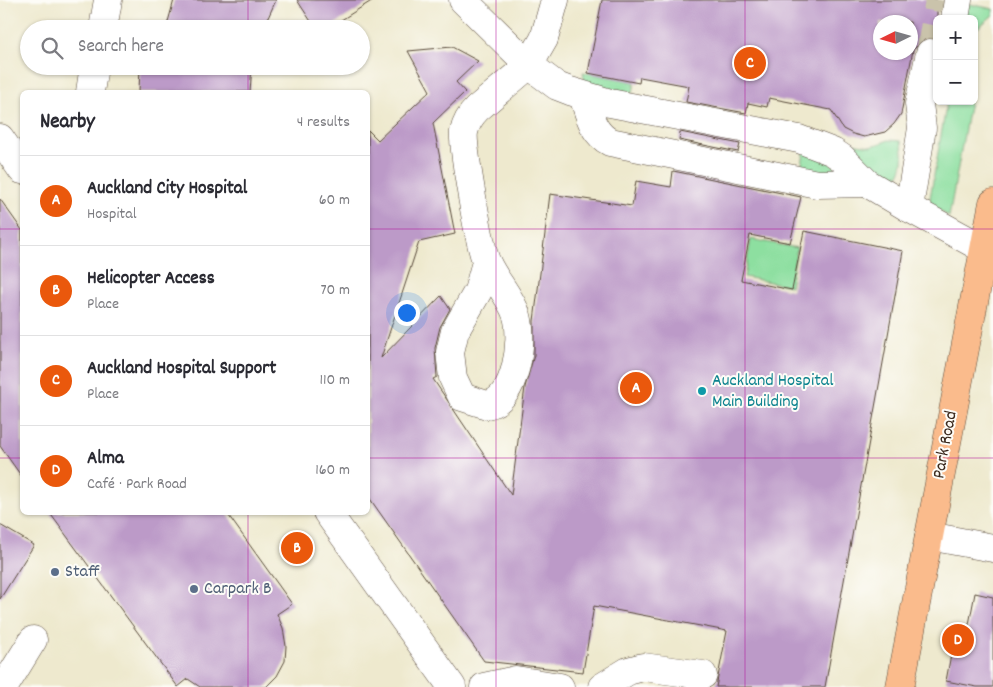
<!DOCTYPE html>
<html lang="en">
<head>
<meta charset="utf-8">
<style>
  :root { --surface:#fff; --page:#f7f7f7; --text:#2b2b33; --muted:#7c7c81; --line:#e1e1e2; --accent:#ea580c }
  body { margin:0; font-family:Dekko,sans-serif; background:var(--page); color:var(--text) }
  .controls { position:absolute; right:15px; top:15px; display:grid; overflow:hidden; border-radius:8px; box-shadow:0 1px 4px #0004 }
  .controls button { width:45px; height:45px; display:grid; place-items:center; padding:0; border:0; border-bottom:1px solid var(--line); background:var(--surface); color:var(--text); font:25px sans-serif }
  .compass { position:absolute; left:873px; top:15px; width:45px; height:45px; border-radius:50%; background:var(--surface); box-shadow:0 1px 4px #0004; rotate:265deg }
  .you { position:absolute; left:406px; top:312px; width:18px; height:18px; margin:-12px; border:4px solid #fff; border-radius:50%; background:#1a73e8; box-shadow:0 0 0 8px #1a73e833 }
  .badge { display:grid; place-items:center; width:32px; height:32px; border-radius:50%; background:var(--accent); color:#fff; font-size:16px; font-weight:700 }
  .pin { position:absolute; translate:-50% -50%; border:2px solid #fff; box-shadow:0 1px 5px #0006 }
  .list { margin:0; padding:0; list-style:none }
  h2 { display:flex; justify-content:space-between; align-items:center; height:65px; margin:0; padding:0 20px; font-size:21px }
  h2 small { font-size:16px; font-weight:400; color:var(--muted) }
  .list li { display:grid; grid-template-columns:32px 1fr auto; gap:15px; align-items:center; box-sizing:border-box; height:90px; padding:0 20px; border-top:1px solid var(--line) }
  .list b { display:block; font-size:19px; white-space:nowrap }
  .list p { margin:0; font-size:16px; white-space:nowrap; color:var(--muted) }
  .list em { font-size:16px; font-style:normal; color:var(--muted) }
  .icon { flex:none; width:28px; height:28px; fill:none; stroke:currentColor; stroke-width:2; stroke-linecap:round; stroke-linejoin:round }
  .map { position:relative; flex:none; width:993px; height:687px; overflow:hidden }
  .search { position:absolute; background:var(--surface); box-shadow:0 1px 4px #0004; left:20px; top:20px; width:350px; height:55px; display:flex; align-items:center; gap:12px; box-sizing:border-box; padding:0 18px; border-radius:28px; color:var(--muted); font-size:19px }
  .panel { position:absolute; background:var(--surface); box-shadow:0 1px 4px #0004; left:20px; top:90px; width:350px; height:425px; border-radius:8px }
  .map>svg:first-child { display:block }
</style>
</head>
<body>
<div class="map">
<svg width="993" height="687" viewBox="0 0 993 687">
  <rect width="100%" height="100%" fill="#fdfcf7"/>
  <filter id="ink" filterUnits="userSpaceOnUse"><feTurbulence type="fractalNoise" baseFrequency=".02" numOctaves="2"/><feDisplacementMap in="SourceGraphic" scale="10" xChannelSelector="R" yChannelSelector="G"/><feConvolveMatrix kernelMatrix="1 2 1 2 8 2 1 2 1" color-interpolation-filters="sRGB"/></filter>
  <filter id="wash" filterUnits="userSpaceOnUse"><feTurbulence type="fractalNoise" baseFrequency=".0096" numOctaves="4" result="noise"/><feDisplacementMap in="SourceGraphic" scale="20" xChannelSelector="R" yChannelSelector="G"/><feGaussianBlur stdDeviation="1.12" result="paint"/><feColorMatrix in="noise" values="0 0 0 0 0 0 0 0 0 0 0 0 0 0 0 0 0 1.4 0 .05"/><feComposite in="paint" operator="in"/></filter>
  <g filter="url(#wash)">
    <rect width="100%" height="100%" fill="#eee9ce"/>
    <g fill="#8ddfa0" stroke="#64845f">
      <polygon points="965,3 993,9 993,15 974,31 974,19 962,19"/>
      <polygon points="583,72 635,82 633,93 589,85 585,82"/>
      <polygon points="947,101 970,101 949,217 931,205 930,198"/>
      <path d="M 889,140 L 901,141 C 905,156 905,177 888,184 L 842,142 L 872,146 Z"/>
      <polygon points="805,149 835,166 836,173 800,173"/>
      <polygon points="751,239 797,248 790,286 744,277"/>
    </g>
    <g id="blocks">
      <g fill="#bc9ac8" fill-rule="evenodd">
        <polygon points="174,0 276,0 263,29 166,29"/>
        <polygon points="297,0 373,0 327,29 316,29"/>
        <path d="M 602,0 L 937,0 L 937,39 L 925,38 L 913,50 L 901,114 L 894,124 L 885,132 L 864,137 L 853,134 L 843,129 L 831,110 L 769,98 L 767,107 L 748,103 L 746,113 L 686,102 L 689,86 L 640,77 L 639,83 L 588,73 ZM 880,22 L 910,22 L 910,52 L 880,52 Z"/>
        <polygon points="452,47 478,61 456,82 465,92 433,123 455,234 419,242 381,358 441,296 450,309 440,327 435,348 437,377 433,379 511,495 525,387 534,355 534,321 550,194 632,206 636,181 671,187 673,171 801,197 790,243 750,235 741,280 792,290 804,231 903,251 825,687 716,687 727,631 594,606 583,672 484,661 368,496 368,130 378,140 430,91 408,51"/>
        <polygon points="140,66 252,66 250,92 139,92"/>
        <polygon points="680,132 740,144 738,152 679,140"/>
        <polygon points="0,199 22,230 22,477 0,446"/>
        <polygon points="49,512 226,512 292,604 277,614 283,628 286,646 285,661 277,676 266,687 200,687 188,679 178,687"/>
        <polygon points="0,525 34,545 0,599"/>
        <polygon points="975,593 993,597 993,687 977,687 946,681 955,633 967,635"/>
      </g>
    </g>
  </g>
  <g filter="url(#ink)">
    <use href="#blocks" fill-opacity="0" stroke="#564738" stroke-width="1"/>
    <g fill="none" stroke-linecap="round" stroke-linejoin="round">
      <polyline stroke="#cac3ab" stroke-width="28" stroke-dasharray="28 14" stroke-linecap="butt" points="930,53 939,0"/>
      <g stroke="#564738" stroke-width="29">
        <g id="minor">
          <polyline points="463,0 529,65 557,86 570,91 610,103 799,139 833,152 842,158 867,183 909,208 984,249"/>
          <polyline points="955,19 958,0"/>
          <polyline points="103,29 108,0"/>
          <polyline points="90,92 94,66"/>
          <path d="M 583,96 C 589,113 592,133 610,142 L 817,184 L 867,183"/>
          <polyline points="0,138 22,170"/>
          <polyline points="909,208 922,128 919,104 930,53"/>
          <path d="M 486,262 L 478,291 L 455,331 L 450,352 L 453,378 L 462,397 L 487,405 C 516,400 524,340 517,316 C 511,297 495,281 487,263 C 480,250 462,145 464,132 C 466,123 471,115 477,109 L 529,65 L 544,39 L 555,0"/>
          <polyline points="327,512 452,687"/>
          <polyline points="929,536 993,548"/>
          <polyline points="4,687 33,640"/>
          <polyline points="484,687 516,680 560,687"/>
          <polyline points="602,687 628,671 643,667 703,675"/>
        </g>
      </g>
      <g stroke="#564738" stroke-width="29">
        <polyline id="major" points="900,687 993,203"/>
      </g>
      <use href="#minor" stroke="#fff" stroke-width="28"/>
      <use href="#major" stroke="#fabb8c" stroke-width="28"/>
    </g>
  </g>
  <path fill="none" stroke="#b5179e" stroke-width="1" stroke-opacity="0.55" d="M 248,0 L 248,29M 496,0 L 496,687M 745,0 L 745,687M 248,66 L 248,92M 0,229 L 22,229M 368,229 L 993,229M 0,458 L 22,458M 368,458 L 993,458M 248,512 L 248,687"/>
  <circle fill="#0f9aa8" stroke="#fdfcf7" stroke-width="2" cx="702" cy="391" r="5"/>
  <g fill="#5c6f8a" stroke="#fdfcf7" stroke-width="2">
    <circle cx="55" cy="572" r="5"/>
    <circle cx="194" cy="589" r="5"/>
  </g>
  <g text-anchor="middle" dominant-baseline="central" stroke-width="4" stroke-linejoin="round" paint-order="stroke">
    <g font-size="18" fill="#0d838f" stroke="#fdfcf7" text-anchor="start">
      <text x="712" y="381">Auckland Hospital<tspan x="712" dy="21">Main Building</tspan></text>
    </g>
    <g font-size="18" fill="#3b2a1e" stroke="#fdfcf7">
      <text transform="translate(946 445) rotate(-79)">Park Road</text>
    </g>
    <g font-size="18" fill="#4e5e75" stroke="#fdfcf7" text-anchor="start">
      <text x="65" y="572">Staff</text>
      <text x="204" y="589">Carpark B</text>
    </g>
  </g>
</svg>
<div class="controls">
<button>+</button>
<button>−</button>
</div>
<svg class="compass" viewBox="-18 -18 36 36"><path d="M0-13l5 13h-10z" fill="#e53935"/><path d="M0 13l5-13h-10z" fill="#7c7c81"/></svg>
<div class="you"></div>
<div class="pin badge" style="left:636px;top:388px">A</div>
<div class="pin badge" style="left:297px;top:548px">B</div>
<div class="pin badge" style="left:750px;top:63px">C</div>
<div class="pin badge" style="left:958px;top:640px">D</div>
<div class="search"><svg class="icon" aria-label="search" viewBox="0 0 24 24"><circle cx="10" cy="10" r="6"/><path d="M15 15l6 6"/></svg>Search here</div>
<section class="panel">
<h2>Nearby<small>4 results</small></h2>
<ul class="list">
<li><span class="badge">A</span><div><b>Auckland City Hospital</b><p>Hospital</p></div><em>60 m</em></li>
<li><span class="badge">B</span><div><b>Helicopter Access</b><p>Place</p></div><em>70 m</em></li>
<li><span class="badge">C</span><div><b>Auckland Hospital Support</b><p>Place</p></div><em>110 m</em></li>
<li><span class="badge">D</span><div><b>Alma</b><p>Café · Park Road</p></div><em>160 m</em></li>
</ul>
</section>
</div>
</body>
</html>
